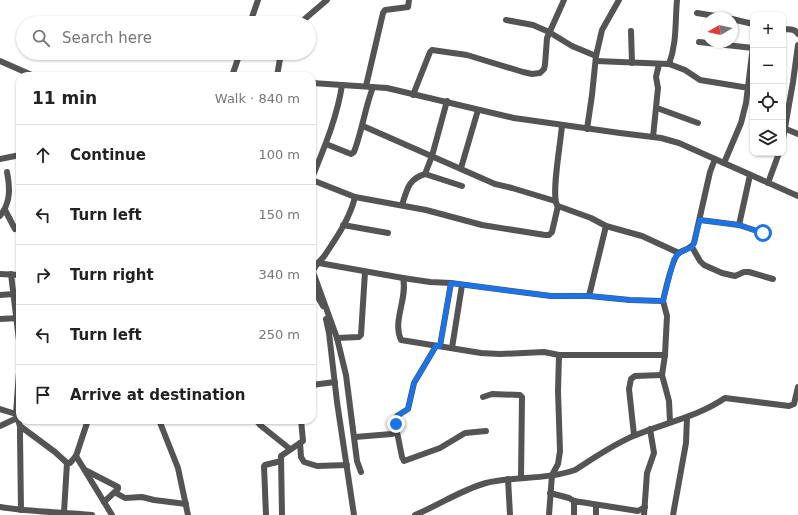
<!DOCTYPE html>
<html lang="en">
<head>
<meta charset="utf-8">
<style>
  :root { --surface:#fff; --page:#f6f6f6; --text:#222; --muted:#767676; --line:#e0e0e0 }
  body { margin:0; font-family:"DejaVu Sans",sans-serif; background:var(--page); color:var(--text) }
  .controls { position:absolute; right:12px; top:12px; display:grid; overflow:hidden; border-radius:8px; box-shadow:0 1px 3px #0004 }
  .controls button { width:36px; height:36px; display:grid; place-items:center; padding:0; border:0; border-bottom:1px solid var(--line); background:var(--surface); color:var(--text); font:20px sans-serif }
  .compass { position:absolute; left:702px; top:12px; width:36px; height:36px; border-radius:50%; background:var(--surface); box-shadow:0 1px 3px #0004; rotate:261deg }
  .stop { position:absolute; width:12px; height:12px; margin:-9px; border:3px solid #1a73e8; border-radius:50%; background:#fff }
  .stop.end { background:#1a73e8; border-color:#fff; box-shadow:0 1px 4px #0008 }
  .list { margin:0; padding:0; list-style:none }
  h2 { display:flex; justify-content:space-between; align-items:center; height:52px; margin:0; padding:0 16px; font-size:17px }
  h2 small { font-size:13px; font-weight:400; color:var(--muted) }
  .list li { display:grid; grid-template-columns:26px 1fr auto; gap:12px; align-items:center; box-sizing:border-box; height:60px; padding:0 16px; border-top:1px solid var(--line) }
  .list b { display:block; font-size:15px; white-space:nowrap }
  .list em { font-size:13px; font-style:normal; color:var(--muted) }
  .icon { flex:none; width:22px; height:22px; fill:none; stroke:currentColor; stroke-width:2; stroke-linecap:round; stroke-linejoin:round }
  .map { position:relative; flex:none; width:798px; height:515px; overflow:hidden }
  .search { position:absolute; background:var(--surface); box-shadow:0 1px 3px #0004; left:16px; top:16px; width:300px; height:44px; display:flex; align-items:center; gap:10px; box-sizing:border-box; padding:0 14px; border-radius:22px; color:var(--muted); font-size:15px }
  .panel { position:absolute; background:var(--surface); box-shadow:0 1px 3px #0004; left:16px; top:72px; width:300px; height:352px; border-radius:12px }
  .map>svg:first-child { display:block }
</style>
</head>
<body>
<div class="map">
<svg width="798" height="515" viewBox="0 0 798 515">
  <rect width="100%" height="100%" fill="#fff"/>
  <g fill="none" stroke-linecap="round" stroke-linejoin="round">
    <g stroke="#545454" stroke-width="6">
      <polyline points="697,13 728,18"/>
      <polyline points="732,19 753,24"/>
      <polyline points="506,20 533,25 549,32 572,46 596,56"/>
      <polyline points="250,23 258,0"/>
      <polyline points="300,23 327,0"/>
      <path d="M 783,29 C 789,30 795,28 798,34"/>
      <polyline points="631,31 632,63"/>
      <polyline points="699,42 753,48"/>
      <polyline points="0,61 34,76"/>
      <path d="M 596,61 L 669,64 C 677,43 675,22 677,0"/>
      <polyline points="669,64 685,70 700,80 749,88"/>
      <polyline points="232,76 240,53"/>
      <polyline points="277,76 281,53"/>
      <polyline points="312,83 387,88 514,118 620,133 661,138 679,143 798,196"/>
      <polyline points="366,86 383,13 385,10 408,7 409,0"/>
      <polyline points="413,95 430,52 432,50 467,55 523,72 532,74 540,73 544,69 545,65 547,38 564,0"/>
      <polyline points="657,108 698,123"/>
      <polyline points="363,126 495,184 512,188 555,201"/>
      <polyline points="587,129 592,95 596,56 602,30 619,0"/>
      <polyline points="786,129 798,134"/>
      <polyline points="653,137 658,88 656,77 659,64"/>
      <polyline points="783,139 793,82 798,45"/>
      <path d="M 326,144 L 351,154 L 354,152 C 362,131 365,108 373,87"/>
      <polyline points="0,159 20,155"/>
      <polyline points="724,163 741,123 746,103 753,46"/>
      <polyline points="461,168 478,110"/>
      <polyline points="425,174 462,186"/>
      <path d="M 312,178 C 324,148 337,118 342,85"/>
      <polyline points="312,180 355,197 426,210 482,225 545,235 549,235 552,232 558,206 591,218 606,226 642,236 679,253"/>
      <polyline points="768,183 779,153"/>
      <path d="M 355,197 C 350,218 337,237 325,255 C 321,261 314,265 313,272 L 337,338 L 346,375 L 357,461 L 361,472"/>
      <path d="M 402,205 C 407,190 408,179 425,174 L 432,156 L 447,101"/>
      <path d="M 557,205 C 551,194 561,141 562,125"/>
      <polyline points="5,210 15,229"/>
      <path d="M 0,216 C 11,202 10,188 7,172"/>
      <polyline points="700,220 739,225 763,233"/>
      <polyline points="343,225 388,233"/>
      <polyline points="739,225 750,175"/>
      <polyline points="692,247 700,261 704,265 722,273 735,276 744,272 749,272 773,279"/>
      <path d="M 319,263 L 403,278 C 408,298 392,321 401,340 L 481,353 L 500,354 L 544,352 L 559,355 L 558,391 L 560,451 L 558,464 L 552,475 L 549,515"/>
      <polyline points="0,274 20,275"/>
      <polyline points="11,274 20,349"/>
      <polyline points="403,278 430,282 451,283 551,296 589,296 630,300 663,301 667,316 665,355 662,375 669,401 670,422"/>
      <polyline points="312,287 323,306"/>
      <polyline points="0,295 14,294"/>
      <polyline points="589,296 606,226"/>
      <path d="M 663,301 C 665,292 673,257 679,253 C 684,249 690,250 694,243 L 710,172 L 715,159"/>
      <polyline points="0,319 20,318"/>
      <polyline points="326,319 329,333 337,402 354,515"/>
      <polyline points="337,338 359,337 361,335 365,272"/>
      <polyline points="440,346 451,283"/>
      <polyline points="452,348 462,285"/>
      <polyline points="559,355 665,355"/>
      <polyline points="20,358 16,414 20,426 20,435 21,510"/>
      <polyline points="312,385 335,382"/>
      <polyline points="483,397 492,394 520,395 522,397 521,478"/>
      <polyline points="0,409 16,414 18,414"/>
      <polyline points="159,420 178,468 188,515"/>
      <polyline points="256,420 260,425 290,449"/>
      <polyline points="0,426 17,418"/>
      <polyline points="20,426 55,452 67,463"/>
      <polyline points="397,432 402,457 404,461 440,448 465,433 486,431"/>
      <polyline points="634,435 629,389 631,379 635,376 662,375"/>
      <polyline points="355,437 392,434 397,432 396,424 397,416 408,409 414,383 436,346"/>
      <polyline points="300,443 301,457 304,462 317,466 347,465"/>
      <polyline points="76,456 112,515"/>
      <polyline points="67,463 70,463 76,456 88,420"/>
      <polyline points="85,470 118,487 118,489 104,502"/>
      <polyline points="508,479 510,515"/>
      <polyline points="116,493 125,498 142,497 154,500 186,504"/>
      <polyline points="550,493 569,498 574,501"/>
      <path d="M 0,507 C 30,512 62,512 92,515"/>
      <polyline points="64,512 67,463"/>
      <polyline points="266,515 264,466 265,465 281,461"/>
      <polyline points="282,515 281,456 303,441 301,420"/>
      <path d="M 415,515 C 439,505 461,490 486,483 C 515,476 546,480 575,470 C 594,458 615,443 636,435 C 667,422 697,417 725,398 L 789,406 L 794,404 L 798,387"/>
      <polyline points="574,515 574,501 638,511 645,507"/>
      <polyline points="596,515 596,505"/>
      <polyline points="644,515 647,473 654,453 650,429"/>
      <polyline points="673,515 686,443 687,418"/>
    </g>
  </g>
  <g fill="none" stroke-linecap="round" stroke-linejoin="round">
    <polyline stroke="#1a73e8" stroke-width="5" points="396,424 397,416 408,409 414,383 436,346 440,346 451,283 551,296 589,296 630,300 663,301 674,259 679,253 692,247 694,243 700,220 739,225 763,233"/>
  </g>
</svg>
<div class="controls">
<button>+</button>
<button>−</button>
<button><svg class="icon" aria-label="locate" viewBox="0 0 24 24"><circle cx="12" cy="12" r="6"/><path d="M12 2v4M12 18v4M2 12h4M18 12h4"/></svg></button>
<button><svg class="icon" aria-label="layers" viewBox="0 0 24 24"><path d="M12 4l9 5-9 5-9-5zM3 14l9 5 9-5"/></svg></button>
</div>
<svg class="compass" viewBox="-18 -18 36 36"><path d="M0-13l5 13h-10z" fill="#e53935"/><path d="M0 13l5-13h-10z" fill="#767676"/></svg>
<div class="stop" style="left:763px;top:233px"></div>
<div class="stop end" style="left:396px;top:424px"></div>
<div class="search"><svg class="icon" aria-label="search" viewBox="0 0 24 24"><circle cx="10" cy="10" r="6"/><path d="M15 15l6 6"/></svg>Search here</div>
<section class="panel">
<h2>11 min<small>Walk · 840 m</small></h2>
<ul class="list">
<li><svg class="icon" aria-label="ahead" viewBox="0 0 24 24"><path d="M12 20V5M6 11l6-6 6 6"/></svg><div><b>Continue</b></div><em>100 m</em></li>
<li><svg class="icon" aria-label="left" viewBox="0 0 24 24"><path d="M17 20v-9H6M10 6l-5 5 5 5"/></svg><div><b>Turn left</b></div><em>150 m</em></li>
<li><svg class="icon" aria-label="right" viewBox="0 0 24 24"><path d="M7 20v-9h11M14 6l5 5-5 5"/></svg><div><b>Turn right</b></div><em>340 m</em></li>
<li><svg class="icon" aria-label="left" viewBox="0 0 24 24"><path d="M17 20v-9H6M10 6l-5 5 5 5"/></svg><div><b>Turn left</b></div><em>250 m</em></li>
<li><svg class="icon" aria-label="arrive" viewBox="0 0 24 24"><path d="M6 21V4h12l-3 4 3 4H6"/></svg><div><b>Arrive at destination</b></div></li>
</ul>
</section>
</div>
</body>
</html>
